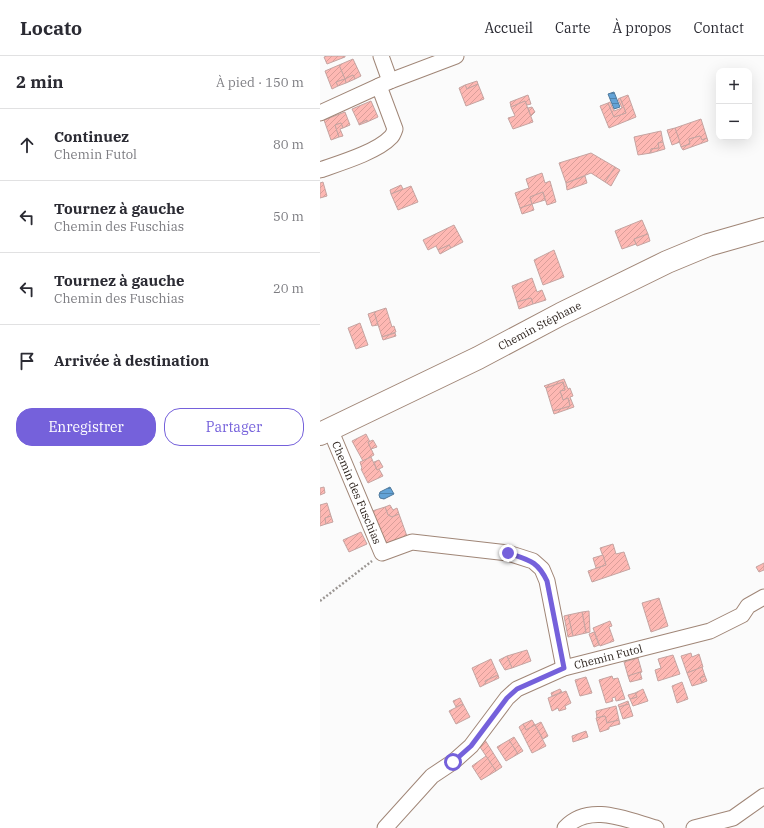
<!DOCTYPE html>
<html lang="fr">
<head>
<meta charset="utf-8">
<style>
  :root { --surface:#fff; --page:#f2f2f3; --text:#2b2b33; --muted:#7c7c81; --line:#e1e1e2; --accent:#7561db }
  body { margin:0; font-family:"IBM Plex Serif",serif; background:var(--page); color:var(--text) }
  .controls { position:absolute; right:12px; top:12px; display:grid; overflow:hidden; border-radius:8px; box-shadow:0 4px 16px #0002 }
  .controls button { width:36px; height:36px; display:grid; place-items:center; padding:0; border:0; border-bottom:1px solid var(--line); background:var(--surface); color:var(--text); font:20px sans-serif }
  .stop { position:absolute; width:12px; height:12px; margin:-9px; border:3px solid #7561db; border-radius:50%; background:#fff }
  .stop.end { background:#7561db; border-color:#fff; box-shadow:0 1px 4px #0008 }
  .list { margin:0; padding:0; list-style:none }
  h2 { display:flex; justify-content:space-between; align-items:center; height:52px; margin:0; padding:0 16px; font-size:17px }
  h2 small { font-size:13px; font-weight:400; color:var(--muted) }
  .list li { display:grid; grid-template-columns:26px 1fr auto; gap:12px; align-items:center; box-sizing:border-box; height:72px; padding:0 16px; border-top:1px solid var(--line) }
  .list b { display:block; font-size:15px; white-space:nowrap }
  .list p { margin:0; font-size:13px; white-space:nowrap; color:var(--muted) }
  .list em { font-size:13px; font-style:normal; color:var(--muted) }
  .actions { display:flex; gap:8px; padding:12px 16px }
  .actions a { flex:1; padding:9px 0; border:1px solid var(--accent); border-radius:16px; text-align:center; font-size:14px; color:var(--accent) }
  .actions .main { background:var(--accent); color:#fff }
  .icon { flex:none; width:22px; height:22px; fill:none; stroke:currentColor; stroke-width:2; stroke-linecap:round; stroke-linejoin:round }
  .map { position:relative; flex:none; width:444px; height:772px; overflow:hidden }
  header { display:flex; align-items:center; gap:24px; box-sizing:border-box; height:56px; padding:0 20px; background:var(--surface); border-bottom:1px solid var(--line) }
  header strong { font-size:19px }
  nav { display:flex; gap:22px; margin-inline-start:auto; font-size:14px }
  main { display:flex }
  aside { flex:1; background:var(--surface) }
  .map>svg:first-child { display:block }
</style>
</head>
<body>
<header>
<strong>Locato</strong>
<nav><a>Accueil</a><a>Carte</a><a>À propos</a><a>Contact</a></nav>
</header>
<main>
<aside>
<h2>2 min<small>À pied · 150 m</small></h2>
<ul class="list">
<li><svg class="icon" aria-label="ahead" viewBox="0 0 24 24"><path d="M12 20V5M6 11l6-6 6 6"/></svg><div><b>Continuez</b><p>Chemin Futol</p></div><em>80 m</em></li>
<li><svg class="icon" aria-label="left" viewBox="0 0 24 24"><path d="M17 20v-9H6M10 6l-5 5 5 5"/></svg><div><b>Tournez à gauche</b><p>Chemin des Fuschias</p></div><em>50 m</em></li>
<li><svg class="icon" aria-label="left" viewBox="0 0 24 24"><path d="M17 20v-9H6M10 6l-5 5 5 5"/></svg><div><b>Tournez à gauche</b><p>Chemin des Fuschias</p></div><em>20 m</em></li>
<li><svg class="icon" aria-label="arrive" viewBox="0 0 24 24"><path d="M6 21V4h12l-3 4 3 4H6"/></svg><div><b>Arrivée à destination</b></div></li>
</ul>
<div class="actions"><a class="main">Enregistrer</a><a>Partager</a></div>
</aside>
<div class="map">
<svg width="444" height="772" viewBox="0 0 444 772">
  <defs>
    <pattern id="water-rules" width="6" height="5" patternUnits="userSpaceOnUse"><rect width="6" height="5" fill="#63a3d7"/><path d="M0 2.5h6" fill="none" stroke="#5184ad"/></pattern>
    <pattern id="building-hatch" width="6" height="6" patternUnits="userSpaceOnUse"><rect width="6" height="6" fill="#feb8b3"/><path d="M-1 1l2-2M0 6l6-6M5 7l2-2" fill="none" stroke="#da9e99"/></pattern>
  </defs>
  <rect width="100%" height="100%" fill="#fbfbfb"/>
  <g fill="url(#water-rules)" stroke="#507a9d">
    <polygon points="294,36 300,51 294,53 288,38"/>
    <polygon points="70,431 74,438 64,443 60,442 59,439 60,436"/>
  </g>
  <g fill="url(#building-hatch)" stroke="#c5a4a1">
    <polygon points="7,0 25,0 25,1 7,8 4,1"/>
    <polygon points="33,3 41,20 35,23 33,19 25,23 19,9"/>
    <polygon points="19,9 25,23 16,26 18,30 12,33 5,15"/>
    <polygon points="33,19 35,23 26,27 25,23"/>
    <polygon points="25,23 26,27 18,30 16,26"/>
    <polygon points="157,25 158,28 147,33 145,29"/>
    <polygon points="158,28 164,43 146,50 139,32 145,29 147,33"/>
    <polygon points="208,39 211,48 207,49 205,45 191,51 190,46"/>
    <polygon points="308,39 316,61 289,72 280,50 288,47 294,61 306,57 300,42"/>
    <polygon points="300,42 306,57 294,61 288,47 290,46 294,55 302,52 298,43"/>
    <polygon points="51,45 58,61 47,66 47,64 39,68 32,53"/>
    <polygon points="205,45 213,66 193,73 188,62 195,60 191,51"/>
    <polygon points="212,51 215,56 211,60 208,52"/>
    <polygon points="25,56 30,69 23,72 21,67 15,69 19,81 11,84 4,64"/>
    <polygon points="381,63 387,82 382,84 380,80 369,83 370,88 361,91 355,72"/>
    <polygon points="47,64 47,66 39,69 39,68"/>
    <polygon points="21,67 23,72 20,73 23,80 19,81 15,69"/>
    <polygon points="355,72 360,86 352,89 347,74"/>
    <polygon points="341,75 343,86 338,87 339,92 331,93 331,97 318,99 314,81"/>
    <polygon points="380,80 382,84 387,82 388,85 363,94 361,91 370,88 369,83"/>
    <polygon points="343,86 345,93 331,97 331,93 339,92 338,87"/>
    <polygon points="271,97 295,111 285,126 271,117 246,127 239,107"/>
    <polygon points="295,111 300,114 291,130 285,126"/>
    <polygon points="222,117 225,127 230,125 236,146 227,149 223,136 210,141 212,148 200,152 195,137 209,132 206,123"/>
    <polygon points="265,120 267,127 247,134 246,127"/>
    <polygon points="3,126 7,140 0,142 0,127"/>
    <polygon points="81,129 83,133 71,138 70,134"/>
    <polygon points="91,130 98,146 78,154 71,138"/>
    <polygon points="223,136 225,144 212,148 210,141"/>
    <polygon points="212,148 214,154 202,158 200,152"/>
    <polygon points="322,164 328,178 314,183 316,188 302,193 295,175"/>
    <polygon points="134,169 143,186 131,192 129,189 118,194 116,190 108,194 103,184"/>
    <polygon points="328,178 330,185 317,190 314,183"/>
    <polygon points="129,189 131,192 120,198 118,194"/>
    <polygon points="234,194 244,221 223,229 214,204"/>
    <polygon points="212,222 217,236 222,234 226,244 213,248 211,242 197,246 192,230"/>
    <polygon points="211,242 213,248 199,253 197,246"/>
    <polygon points="66,252 72,271 74,270 76,276 62,281 54,256"/>
    <polygon points="54,256 58,269 52,270 48,258"/>
    <polygon points="40,267 48,289 36,293 28,272"/>
    <polygon points="75,277 76,280 63,284 62,281"/>
    <polygon points="244,323 248,333 250,332 253,340 250,341 254,351 234,358 233,355 250,350 248,342 243,344 240,335 245,334 243,326 226,332 224,330"/>
    <polygon points="243,326 245,334 240,335 243,344 248,342 250,350 233,355 226,332"/>
    <polygon points="46,378 50,386 48,386 54,399 43,405 32,385"/>
    <polygon points="53,384 57,391 51,393 48,386"/>
    <polygon points="51,401 57,414 59,413 63,420 48,427 41,413 42,412 40,406"/>
    <polygon points="59,404 63,411 57,414 54,406"/>
    <polygon points="4,431 5,437 0,439 0,432"/>
    <polygon points="7,447 11,460 5,462 6,468 0,470 0,449"/>
    <polygon points="70,449 73,454 77,452 79,458 72,461 68,459 65,451"/>
    <polygon points="65,451 68,459 72,461 79,458 88,483 63,492 49,456"/>
    <polygon points="11,460 13,466 6,468 5,462"/>
    <polygon points="41,476 47,488 29,496 23,484"/>
    <polygon points="293,488 296,498 304,496 310,513 272,526 268,515 286,509 280,492"/>
    <polygon points="283,499 286,509 276,512 273,502"/>
    <polygon points="444,507 444,514 439,516 436,511"/>
    <polygon points="339,542 348,570 331,576 322,547"/>
    <polygon points="269,555 270,576 266,577 262,556"/>
    <polygon points="262,556 266,577 253,580 248,559"/>
    <polygon points="248,559 253,580 248,581 244,560"/>
    <polygon points="290,565 292,570 289,571 294,585 280,590 273,572"/>
    <polygon points="274,576 279,589 274,591 269,578"/>
    <polygon points="207,594 211,605 192,612 187,600"/>
    <polygon points="371,597 372,601 379,598 383,611 367,617 361,600"/>
    <polygon points="353,599 360,618 338,625 335,614 341,612 338,603"/>
    <polygon points="187,600 192,612 185,614 179,604"/>
    <polygon points="318,602 322,616 308,620 304,606"/>
    <polygon points="171,603 178,619 165,625 166,628 160,631 152,612"/>
    <polygon points="382,611 385,620 380,622 382,627 372,630 367,617"/>
    <polygon points="320,616 322,623 310,626 308,620"/>
    <polygon points="178,619 179,622 166,628 165,625"/>
    <polygon points="292,620 293,623 298,622 305,643 296,645 295,641 292,642 293,645 286,647 279,624"/>
    <polygon points="385,620 387,625 382,627 380,622"/>
    <polygon points="266,621 272,637 260,640 255,624"/>
    <polygon points="362,626 368,643 357,647 352,630"/>
    <polygon points="240,633 242,636 232,640 231,637"/>
    <polygon points="323,633 328,645 313,650 310,643 317,641 315,637"/>
    <polygon points="246,635 251,647 245,650 246,653 239,655 238,652 232,655 228,642"/>
    <polygon points="315,637 317,641 310,643 308,639"/>
    <polygon points="140,642 143,648 136,651 133,645"/>
    <polygon points="308,645 309,648 299,651 298,649"/>
    <polygon points="143,648 150,661 136,668 129,655"/>
    <polygon points="309,648 313,660 303,663 299,651"/>
    <polygon points="296,650 299,664 287,667 285,660 277,662 276,655"/>
    <polygon points="285,660 287,667 299,664 300,668 289,671 289,673 280,676 276,662"/>
    <polygon points="212,664 215,669 206,674 203,668"/>
    <polygon points="221,666 228,680 223,683 215,669"/>
    <polygon points="203,668 206,674 215,669 226,690 212,697 199,671"/>
    <polygon points="266,675 268,681 253,686 252,680"/>
    <polygon points="194,681 203,695 198,698 189,684"/>
    <polygon points="165,684 182,711 176,715 160,691"/>
    <polygon points="189,684 198,698 186,705 177,691"/>
    <polygon points="166,700 176,715 161,724 152,710"/>
  </g>
  <g fill="none" stroke-linecap="round" stroke-linejoin="round">
    <g stroke="#a08677" stroke-width="17">
      <g id="minor">
        <polyline points="61,0 70,25"/>
        <polyline points="0,57 70,25 136,0"/>
        <path d="M 0,114 C 20,107 57,96 71,81 C 73,79 74,76 75,73 L 59,30"/>
        <path id="s1" d="M 10,373 L 62,497 L 92,486 L 188,497 L 213,505 L 222,513 L 227,525 L 244,612"/>
        <path id="s2" d="M 65,772 L 112,720 L 133,706 L 151,690 L 187,642 L 197,633 L 244,612 L 390,575 L 422,559 L 428,550 L 444,541"/>
        <path d="M 245,772 C 269,746 307,764 336,772"/>
        <polyline points="374,772 413,762 444,740"/>
      </g>
    </g>
    <g stroke="#a08677" stroke-width="24">
      <g id="secondary">
        <path id="s3" d="M 0,378 L 158,302 L 241,258 L 347,206 L 388,189 L 444,173"/>
      </g>
    </g>
    <polyline stroke="#9b9693" stroke-width="2.5" stroke-dasharray="2 2" stroke-linecap="butt" points="0,545 52,505"/>
    <use href="#minor" stroke="#fff" stroke-width="15"/>
    <use href="#secondary" stroke="#fff" stroke-width="22"/>
  </g>
  <g fill="none" stroke-linecap="round" stroke-linejoin="round">
    <path stroke="#7561db" stroke-width="5" d="M 133,706 L 151,690 L 187,642 L 197,633 L 244,612 L 227,525 C 217,504 208,504 188,497"/>
  </g>
  <g text-anchor="middle" dominant-baseline="central" stroke-width="3.5" stroke-linejoin="round" paint-order="stroke">
    <g font-size="11" fill="#251b15" stroke="#fff">
      <text stroke="none"><textPath href="#s3" startOffset="245">Chemin Stéphane</textPath></text>
      <text stroke="none"><textPath href="#s1" startOffset="69">Chemin des Fuschias</textPath></text>
      <text stroke="none"><textPath href="#s2" startOffset="290">Chemin Futol</textPath></text>
    </g>
  </g>
</svg>
<div class="controls">
<button>+</button>
<button>−</button>
</div>
<div class="stop" style="left:133px;top:706px"></div>
<div class="stop end" style="left:188px;top:497px"></div>
</div>
</main>
</body>
</html>
